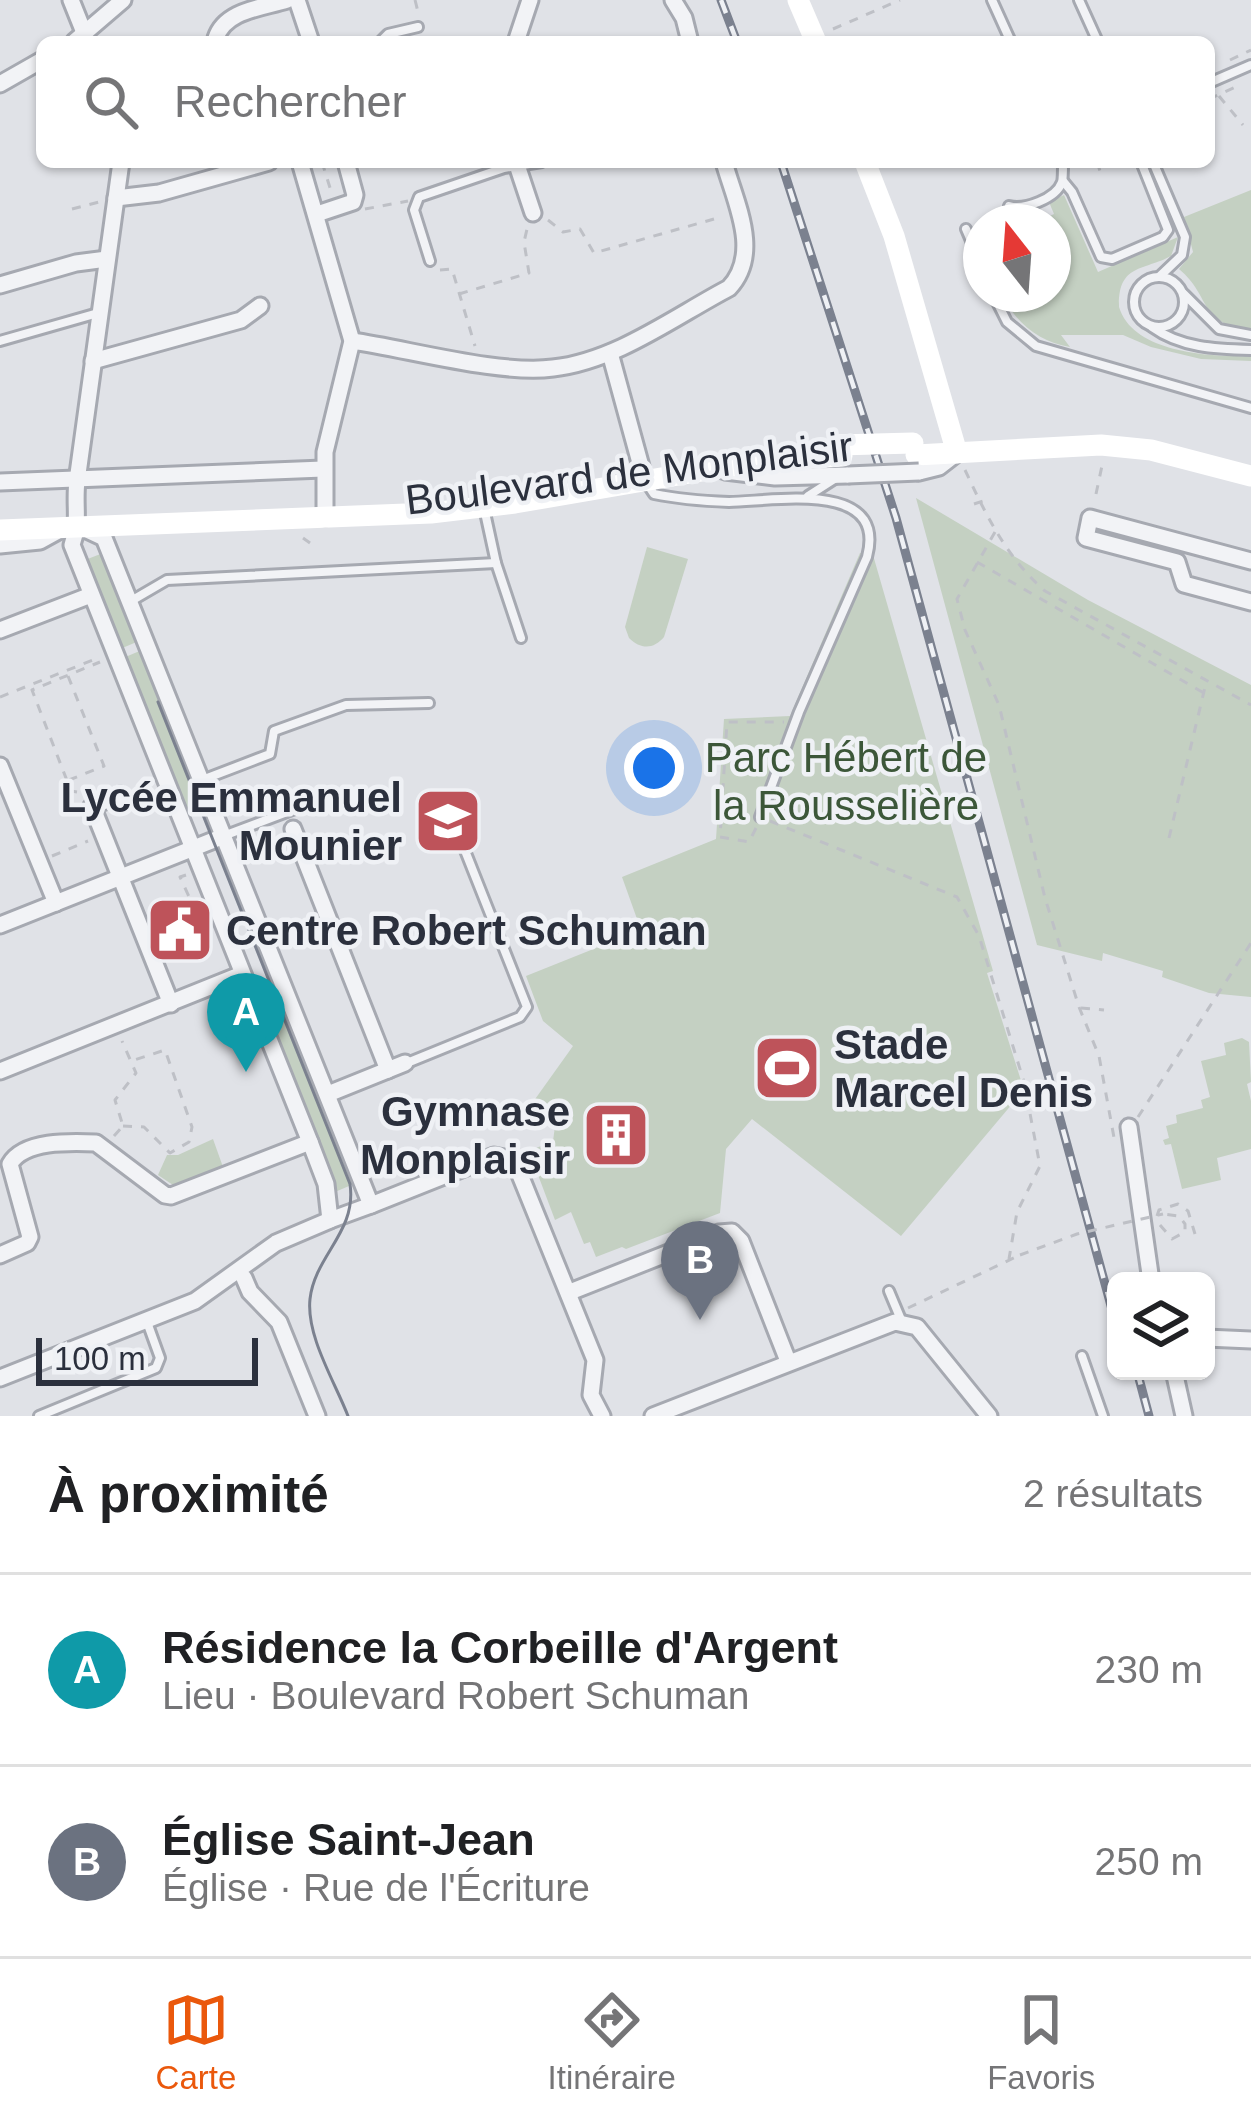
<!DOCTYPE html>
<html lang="fr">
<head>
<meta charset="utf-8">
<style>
  :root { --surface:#fff; --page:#f2f2f2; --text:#202124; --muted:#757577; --line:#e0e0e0; --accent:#ea580c }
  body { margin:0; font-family:Helvetica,sans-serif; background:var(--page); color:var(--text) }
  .controls { position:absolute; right:36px; bottom:36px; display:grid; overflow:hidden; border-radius:18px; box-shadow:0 3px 9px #0004 }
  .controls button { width:108px; height:108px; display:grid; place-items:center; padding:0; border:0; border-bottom:3px solid var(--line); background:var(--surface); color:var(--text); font:60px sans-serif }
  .compass { position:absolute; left:963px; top:204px; width:108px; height:108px; border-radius:50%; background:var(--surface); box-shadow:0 3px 9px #0004; rotate:343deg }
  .scale { position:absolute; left:36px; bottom:30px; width:222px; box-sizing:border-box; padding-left:12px; border:6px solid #2b303d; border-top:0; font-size:33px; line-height:42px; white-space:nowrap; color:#2b303d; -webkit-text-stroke:9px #eff1f5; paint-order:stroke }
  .you { position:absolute; left:654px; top:768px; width:42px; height:42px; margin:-30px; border:9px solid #fff; border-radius:50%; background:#1a73e8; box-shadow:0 0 0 18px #1a73e833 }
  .badge { display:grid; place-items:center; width:78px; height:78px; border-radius:50%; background:var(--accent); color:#fff; font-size:39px; font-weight:700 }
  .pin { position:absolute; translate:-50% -99px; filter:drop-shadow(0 3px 6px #0008) }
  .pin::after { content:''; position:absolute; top:63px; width:42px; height:36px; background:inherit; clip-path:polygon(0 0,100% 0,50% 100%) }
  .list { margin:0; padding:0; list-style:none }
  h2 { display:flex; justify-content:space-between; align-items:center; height:156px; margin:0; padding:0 48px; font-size:51px }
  h2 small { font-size:39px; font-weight:400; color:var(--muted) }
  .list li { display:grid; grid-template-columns:78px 1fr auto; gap:36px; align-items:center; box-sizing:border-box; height:192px; padding:0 48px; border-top:3px solid var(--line) }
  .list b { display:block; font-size:45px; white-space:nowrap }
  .list p { margin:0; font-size:39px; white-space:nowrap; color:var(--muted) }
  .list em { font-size:39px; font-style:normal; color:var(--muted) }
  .icon { flex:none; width:66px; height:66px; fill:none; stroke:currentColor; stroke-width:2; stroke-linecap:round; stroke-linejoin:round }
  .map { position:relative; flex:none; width:1251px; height:1416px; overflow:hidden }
  .search { position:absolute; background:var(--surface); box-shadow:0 3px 9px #0004; left:36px; right:36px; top:36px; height:132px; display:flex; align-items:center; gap:30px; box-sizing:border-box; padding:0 42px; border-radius:18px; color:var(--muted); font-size:45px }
  .sheet { height:540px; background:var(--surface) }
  nav { display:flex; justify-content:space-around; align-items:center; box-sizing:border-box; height:168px; border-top:3px solid var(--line); background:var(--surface); font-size:33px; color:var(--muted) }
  nav a { display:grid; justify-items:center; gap:6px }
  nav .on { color:var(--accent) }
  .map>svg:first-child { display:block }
</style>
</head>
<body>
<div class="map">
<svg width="1251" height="1416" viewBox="0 0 1251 1416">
  <rect width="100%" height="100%" fill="#e0e2e7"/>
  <g fill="#c4d0c2">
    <path d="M 1251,190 L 1251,332 C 1195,320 1213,298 1179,269 L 1193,252 L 1184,217 Z"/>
    <path d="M 1064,195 L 1098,272 L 1178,237 L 1171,256 C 1143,271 1118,264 1119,307 C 1133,353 1210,357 1251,356 L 1251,361 L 1201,359 L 1151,347 L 1123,335 L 1061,335 L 1070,347 C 1039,342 1015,323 1002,294 L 1053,294 L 1053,222 L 1037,222 L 1054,214 L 1049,202 Z"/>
    <polygon points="916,498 1088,600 1251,685 1251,997 1209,993 1162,977 1163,971 1103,953 1102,961 1037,945"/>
    <path d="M 647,547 L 688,559 L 664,637 C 654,649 641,650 629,638 L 625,627 Z"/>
    <polygon points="103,553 139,641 120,649 85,560"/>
    <polygon points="860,553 873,555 993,971 987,973 1024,1090 901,1236 752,1119 726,1149 720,1213 626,1249 622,1247 596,1257 590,1242 584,1244 571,1212 555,1220 529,1151 553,1141 556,1119 533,1102 573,1046 543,1021 526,976 641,930 622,877 716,839 724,719 790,716"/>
    <polygon points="142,650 206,809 187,817 123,658"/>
    <polygon points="278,991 356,1183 335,1192 259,998"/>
    <polygon points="1242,1038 1249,1042 1251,1082 1247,1084 1251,1101 1251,1149 1217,1158 1221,1180 1182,1189 1171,1144 1165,1145 1163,1140 1169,1138 1166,1126 1177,1123 1176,1115 1203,1108 1201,1100 1210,1097 1201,1061 1226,1055 1224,1043"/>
    <polygon points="213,1139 223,1167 173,1185 158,1175 167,1155 178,1155"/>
  </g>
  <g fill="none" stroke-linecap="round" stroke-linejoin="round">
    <g stroke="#a6a9b1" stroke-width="14">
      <g id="lane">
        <polyline points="992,0 1011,42"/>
        <polyline points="1079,0 1098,42"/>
        <polyline points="380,42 388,34 418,27"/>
        <polyline points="1209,83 1251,65"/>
        <polyline points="1153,162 1185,237 1182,255 1160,276"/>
        <polyline points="1063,181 1072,192 1101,257 1112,259 1163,237 1168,230 1141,162"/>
        <path d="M 1009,206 C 1024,210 1056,199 1062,182 C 1063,179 1063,166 1063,162"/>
        <polyline points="966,229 981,264"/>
        <polyline points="430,261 414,210 419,197 504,168 542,162"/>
        <circle cx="1159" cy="302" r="25"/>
        <polyline points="993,294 1007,322 1036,346 1251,408"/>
        <polyline points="1184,294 1219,329 1251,335"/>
        <path d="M 1152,327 C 1181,348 1216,349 1251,350"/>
        <polyline points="0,341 98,313"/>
        <path d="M 646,482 L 654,494 C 678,499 704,501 729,502 C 770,502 888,478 867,557 L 799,712 L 760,817"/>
        <polyline points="808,496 836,478"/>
        <polyline points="484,508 496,563 521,638"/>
        <polyline points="131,601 167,580 496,563"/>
        <polyline points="202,780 270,754 274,731 346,705 429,703"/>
        <polyline points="226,835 303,806"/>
        <polyline points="407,1063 520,1017 527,1007 460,838"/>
        <polyline points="889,1291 902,1322"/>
        <polyline points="1082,1356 1103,1416"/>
        <polyline points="39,1416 156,1368 160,1358 147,1322"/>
      </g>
    </g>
    <g stroke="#a6a9b1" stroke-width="21">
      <g id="street">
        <polyline points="71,0 85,35"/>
        <polyline points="297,0 311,42"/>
        <polyline points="673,0 684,18 690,42"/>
        <path d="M 216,38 C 225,10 262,8 287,0"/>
        <polyline points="74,42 123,0"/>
        <polyline points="516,42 530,0"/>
        <polyline points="0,84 42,60"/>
        <polyline points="300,162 352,341 325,452 325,517"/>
        <polyline points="516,162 533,213"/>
        <polyline points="116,198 159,193 269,162"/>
        <polyline points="317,214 353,202 355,195 346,162"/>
        <polyline points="0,285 76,263 107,259"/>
        <path d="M 352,341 C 408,349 500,375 553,368 C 616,361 674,317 729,288 C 762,253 735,202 724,162"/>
        <polyline points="610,353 645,481"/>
        <polyline points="93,361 241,320 260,306"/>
        <polyline points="725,471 775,477 848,475"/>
        <polyline points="919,472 939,467 957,453"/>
        <polyline points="0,482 323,469"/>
        <polyline points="87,530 104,538 371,1205 494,1156 514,1160 595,1360 591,1395 602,1416"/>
        <polyline points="0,545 40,541 60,530"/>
        <polyline points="1251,561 1090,518 1086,538 1177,562 1184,584 1251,602"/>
        <polyline points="0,630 91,595"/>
        <polyline points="0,766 56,903"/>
        <polyline points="120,795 92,806 171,1004"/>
        <polyline points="293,829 388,1070"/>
        <polyline points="0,925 224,836"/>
        <polyline points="0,1071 242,974"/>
        <polyline points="328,1094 405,1063"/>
        <polyline points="1129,1127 1151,1281"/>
        <polyline points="330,1220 371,1205"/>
        <path d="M 0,1255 L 27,1243 L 30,1237 L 10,1164 C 24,1140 70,1142 96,1143 L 165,1195 L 171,1196 L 310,1142"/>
        <polyline points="244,1278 250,1292 279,1322 317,1416"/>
        <polyline points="570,1292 719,1233 732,1232 741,1241 788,1361"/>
        <polyline points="1206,1338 1251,1340"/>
        <polyline points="1174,1371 1184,1416"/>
        <path d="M 0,1378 L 195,1301 L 276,1243 L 330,1220 L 326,1184 L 310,1142 L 72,545 C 80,523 74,504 77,481 L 121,162"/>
        <polyline points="653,1416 895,1322 917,1327 989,1416"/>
      </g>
    </g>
    <g stroke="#bec0c6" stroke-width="3" stroke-dasharray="9 9" stroke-linecap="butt">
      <polyline points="415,0 419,16"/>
      <polyline points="833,29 900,0"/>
      <polyline points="1230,60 1251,50"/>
      <polyline points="1219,96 1243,125"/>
      <polyline points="1209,99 1240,85"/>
      <polyline points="322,162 331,191"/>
      <polyline points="1097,162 1102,177"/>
      <polyline points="72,209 103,201"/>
      <polyline points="365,209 408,201"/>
      <polyline points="548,220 563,232 580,229 594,253 714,219"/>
      <polyline points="440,270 452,269 475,346"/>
      <polyline points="459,294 529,273 524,242 527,229"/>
      <path d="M 965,470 C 986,515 1006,557 1045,591 L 1251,705"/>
      <polyline points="1096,494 1103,461"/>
      <polyline points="974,504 989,499"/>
      <polyline points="995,532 957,599 965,630 999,705 1045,898 1079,1007 1099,1056 1115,1143"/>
      <polyline points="303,538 310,543"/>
      <polyline points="977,562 1204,693"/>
      <polyline points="68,676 104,766 69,780"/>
      <polyline points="0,697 98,658"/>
      <polyline points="77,792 71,791 32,690 100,662"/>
      <polyline points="770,821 957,897 979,936 1024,1082 1040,1166 1017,1212 1009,1259"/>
      <polyline points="756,828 749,842 720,837 727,722 784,722"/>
      <polyline points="1169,838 1206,683"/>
      <polyline points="52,856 88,841"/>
      <polyline points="186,875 180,877 197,914 194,916"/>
      <polyline points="1081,1008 1104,1010"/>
      <polyline points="1138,1117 1251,943"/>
      <polyline points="123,1126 144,1127 170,1153 189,1142 192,1127 165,1050 131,1061"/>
      <polyline points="114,1136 123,1126 115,1100 136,1073 122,1041"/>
      <polyline points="1157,1216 1159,1210 1178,1204 1188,1211 1195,1234"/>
      <polyline points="1160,1225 1172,1239 1185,1232 1185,1224 1179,1216 1163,1214"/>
      <polyline points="908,1308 1020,1255"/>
    </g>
    <use href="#lane" stroke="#f2f3f6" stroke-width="8"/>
    <use href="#street" stroke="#f2f3f6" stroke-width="15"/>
    <g stroke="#fff" stroke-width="21">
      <polyline points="798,0 816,42"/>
      <polyline points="865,162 894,236 957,453"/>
      <polyline points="916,455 1101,445 1151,450 1251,476"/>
      <polyline points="0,530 431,513 515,503 754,462 842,456"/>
    </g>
    <path stroke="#7b818f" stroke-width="3" d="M 158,702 L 350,1184 C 357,1232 315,1255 310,1299 C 306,1336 335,1382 348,1416"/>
    <g stroke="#7b818f" stroke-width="9">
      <g id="rail">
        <polyline points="721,0 737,42"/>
        <polyline points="781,162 896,518 1116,1324"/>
        <polyline points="1137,1371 1149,1416"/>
      </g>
    </g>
    <use href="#rail" stroke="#eff1f5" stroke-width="4.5" stroke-dasharray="14" stroke-linecap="butt"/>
    <g stroke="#a6a9b1" stroke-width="21" stroke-linecap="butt">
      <polyline id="street-bridge" points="848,475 919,472"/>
    </g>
    <polyline stroke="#bec0c6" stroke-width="3" stroke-dasharray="9 9" stroke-linecap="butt" points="1020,1255 1077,1234 1163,1214"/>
    <use href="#street-bridge" stroke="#f2f3f6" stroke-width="15"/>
    <polyline stroke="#fff" stroke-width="21" points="838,445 913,443"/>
  </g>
  <defs>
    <g id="school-square" transform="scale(3.45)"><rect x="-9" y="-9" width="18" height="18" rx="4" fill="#be535a" stroke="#eff1f5"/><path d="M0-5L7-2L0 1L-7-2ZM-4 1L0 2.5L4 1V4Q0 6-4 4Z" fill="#fff"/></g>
    <g id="civic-square" transform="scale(3.45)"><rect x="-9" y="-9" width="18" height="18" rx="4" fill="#be535a" stroke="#eff1f5"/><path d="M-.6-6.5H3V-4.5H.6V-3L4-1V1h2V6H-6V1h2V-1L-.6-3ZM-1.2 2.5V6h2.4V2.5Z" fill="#fff"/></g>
    <g id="stadium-square" transform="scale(3.45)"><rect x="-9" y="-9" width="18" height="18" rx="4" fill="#be535a" stroke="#eff1f5"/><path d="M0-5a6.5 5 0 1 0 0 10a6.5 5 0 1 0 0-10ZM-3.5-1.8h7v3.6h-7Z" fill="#fff"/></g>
    <g id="building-square" transform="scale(3.45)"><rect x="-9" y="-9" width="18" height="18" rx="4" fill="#be535a" stroke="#eff1f5"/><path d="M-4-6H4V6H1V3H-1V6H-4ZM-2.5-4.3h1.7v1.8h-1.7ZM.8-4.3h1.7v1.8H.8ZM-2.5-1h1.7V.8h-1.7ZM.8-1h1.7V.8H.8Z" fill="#fff"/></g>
  </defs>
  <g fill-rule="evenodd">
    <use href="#school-square" x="448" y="821"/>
    <use href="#civic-square" x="180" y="930"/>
    <use href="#stadium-square" x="787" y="1068"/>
    <use href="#building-square" x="616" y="1135"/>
  </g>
  <g text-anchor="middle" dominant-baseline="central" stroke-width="9" stroke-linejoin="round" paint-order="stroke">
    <g font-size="42" fill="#2b303d" stroke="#eff1f5">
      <text transform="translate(629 473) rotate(-7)">Boulevard de Monplaisir</text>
    </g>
    <g font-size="42" fill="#3c5739" stroke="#eff1f5">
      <text x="846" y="757">Parc Hébert de<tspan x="846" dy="48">la Rousselière</tspan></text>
    </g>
    <g font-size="42" font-weight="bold" fill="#2b303d" stroke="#eff1f5" text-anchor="end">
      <text x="402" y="797">Lycée Emmanuel<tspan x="402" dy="48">Mounier</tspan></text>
      <text x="226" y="930" text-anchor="start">Centre Robert Schuman</text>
      <text x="834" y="1044" text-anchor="start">Stade<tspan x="834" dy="48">Marcel Denis</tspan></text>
      <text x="570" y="1111">Gymnase<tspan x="570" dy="48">Monplaisir</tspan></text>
    </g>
  </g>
</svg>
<div class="controls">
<button><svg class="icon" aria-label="layers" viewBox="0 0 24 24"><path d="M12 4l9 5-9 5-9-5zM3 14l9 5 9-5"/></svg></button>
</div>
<svg class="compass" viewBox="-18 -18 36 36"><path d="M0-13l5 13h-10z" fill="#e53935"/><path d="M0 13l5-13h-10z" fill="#757577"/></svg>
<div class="scale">100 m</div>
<div class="you"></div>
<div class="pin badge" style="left:246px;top:1072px;background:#0f9aa8">A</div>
<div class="pin badge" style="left:700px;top:1320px;background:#6b7280">B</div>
<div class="search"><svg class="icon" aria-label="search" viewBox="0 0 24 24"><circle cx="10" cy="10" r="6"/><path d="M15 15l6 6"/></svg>Rechercher</div>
</div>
<section class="sheet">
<h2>À proximité<small>2 résultats</small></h2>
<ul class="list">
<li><span class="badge" style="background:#0f9aa8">A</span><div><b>Résidence la Corbeille d'Argent</b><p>Lieu · Boulevard Robert Schuman</p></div><em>230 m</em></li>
<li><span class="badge" style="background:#6b7280">B</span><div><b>Église Saint-Jean</b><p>Église · Rue de l'Écriture</p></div><em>250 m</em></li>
</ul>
</section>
<nav>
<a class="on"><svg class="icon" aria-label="map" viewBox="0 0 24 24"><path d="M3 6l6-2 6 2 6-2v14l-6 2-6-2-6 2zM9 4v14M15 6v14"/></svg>Carte</a>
<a><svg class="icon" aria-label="directions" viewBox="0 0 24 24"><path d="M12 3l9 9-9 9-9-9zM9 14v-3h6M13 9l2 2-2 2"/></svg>Itinéraire</a>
<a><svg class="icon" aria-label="saved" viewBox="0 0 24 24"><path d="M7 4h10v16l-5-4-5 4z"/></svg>Favoris</a>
</nav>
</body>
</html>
